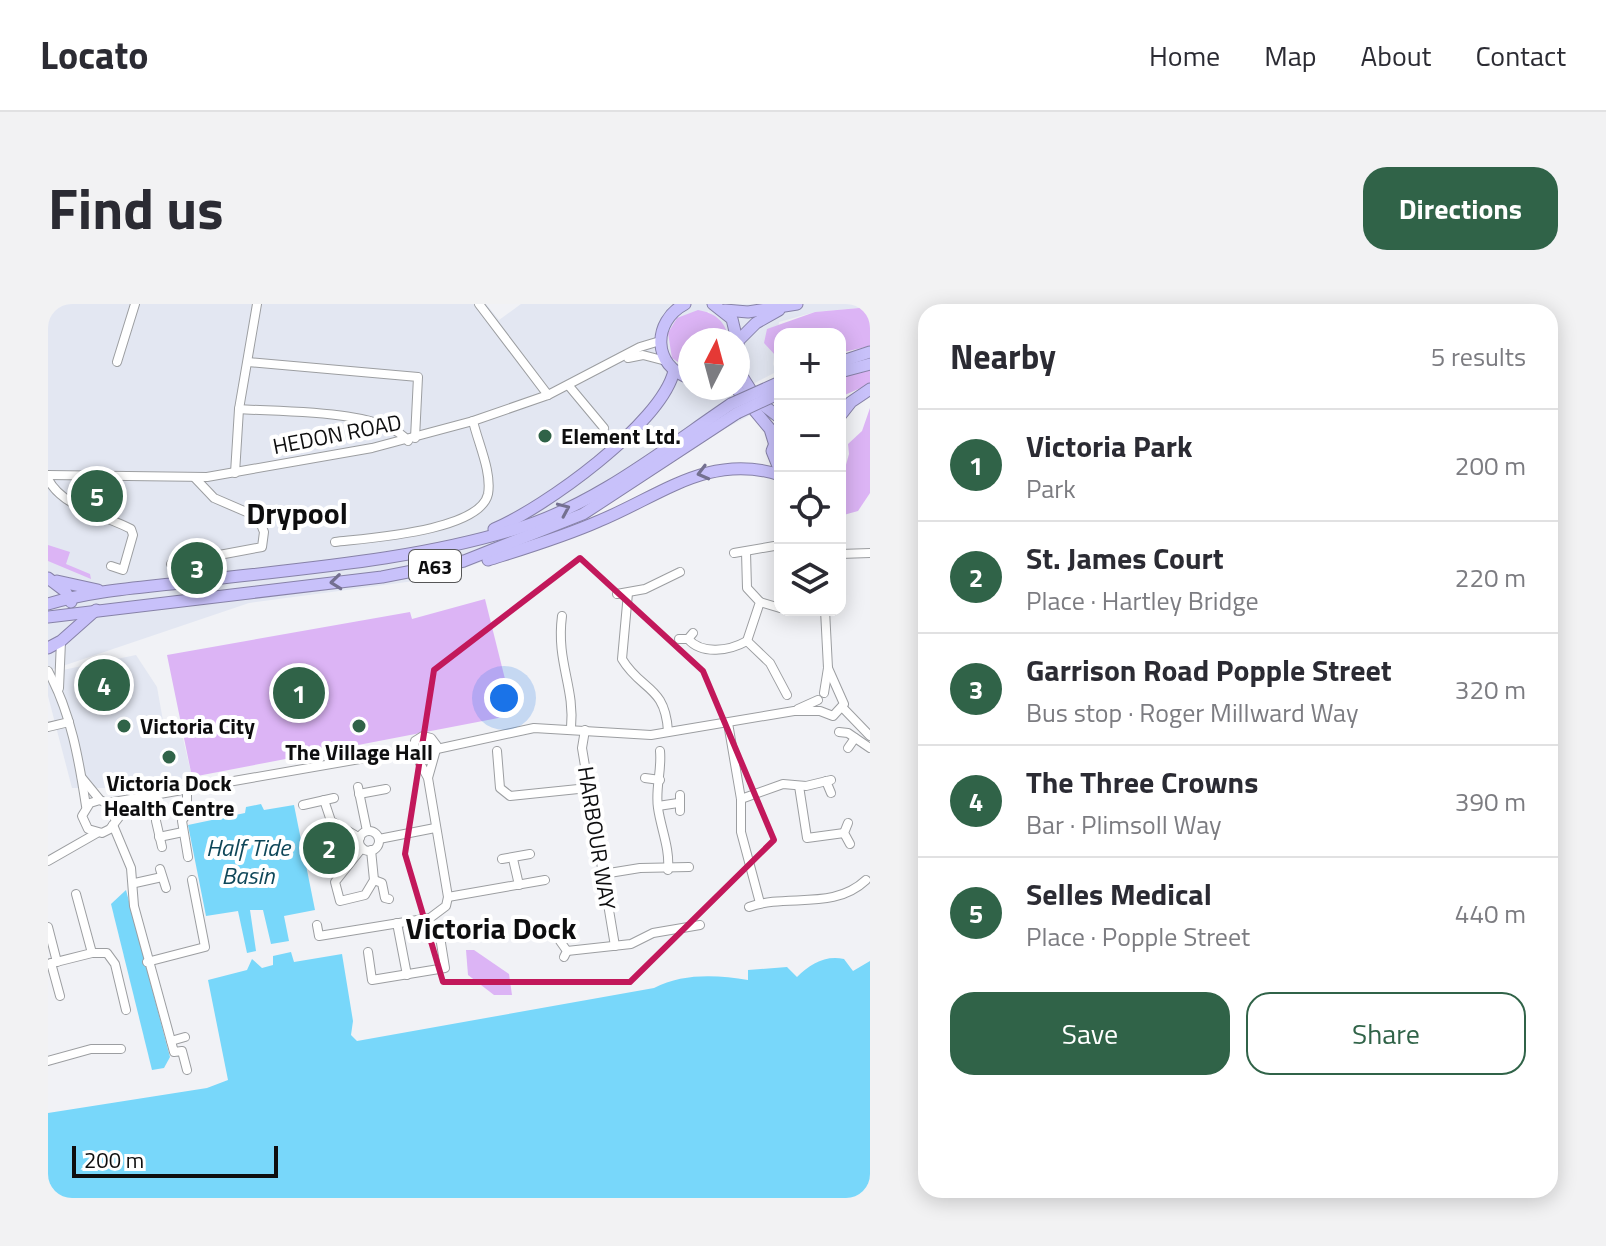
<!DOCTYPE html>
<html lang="en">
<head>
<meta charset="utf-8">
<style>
  :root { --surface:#fff; --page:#f2f2f3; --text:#2b2b33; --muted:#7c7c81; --line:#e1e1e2; --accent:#306348 }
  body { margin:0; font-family:"Titillium Web",sans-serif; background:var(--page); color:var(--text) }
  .controls { position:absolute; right:24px; top:24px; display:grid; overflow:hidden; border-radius:16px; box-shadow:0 4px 20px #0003 }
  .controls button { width:72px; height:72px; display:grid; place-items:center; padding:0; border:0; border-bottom:2px solid var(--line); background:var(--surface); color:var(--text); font:40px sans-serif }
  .compass { position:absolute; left:630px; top:24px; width:72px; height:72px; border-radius:50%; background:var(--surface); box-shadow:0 4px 20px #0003; rotate:6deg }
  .scale { position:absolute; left:24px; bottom:20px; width:206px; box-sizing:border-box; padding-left:8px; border:4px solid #0e0e0f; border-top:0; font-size:22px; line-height:28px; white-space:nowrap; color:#0e0e0f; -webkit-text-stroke:6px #fff; paint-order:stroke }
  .you { position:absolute; left:456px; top:394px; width:28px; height:28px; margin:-20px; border:6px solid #fff; border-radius:50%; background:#1a73e8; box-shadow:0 0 0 12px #1a73e833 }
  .badge { display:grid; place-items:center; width:52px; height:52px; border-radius:50%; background:var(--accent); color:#fff; font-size:26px; font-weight:700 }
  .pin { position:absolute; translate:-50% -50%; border:4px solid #fff; box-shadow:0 2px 8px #0006 }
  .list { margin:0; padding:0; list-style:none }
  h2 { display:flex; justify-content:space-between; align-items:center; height:104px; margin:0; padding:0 32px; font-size:34px }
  h2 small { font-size:26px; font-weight:400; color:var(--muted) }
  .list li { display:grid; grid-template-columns:52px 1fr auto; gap:24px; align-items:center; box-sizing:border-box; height:112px; padding:0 32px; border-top:2px solid var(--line) }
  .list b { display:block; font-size:30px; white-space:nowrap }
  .list p { margin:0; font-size:26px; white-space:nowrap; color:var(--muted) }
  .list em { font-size:26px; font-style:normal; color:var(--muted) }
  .actions { display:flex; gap:16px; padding:24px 32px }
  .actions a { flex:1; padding:18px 0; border:2px solid var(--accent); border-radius:24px; text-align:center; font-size:28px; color:var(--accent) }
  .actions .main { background:var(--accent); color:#fff }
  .icon { flex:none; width:44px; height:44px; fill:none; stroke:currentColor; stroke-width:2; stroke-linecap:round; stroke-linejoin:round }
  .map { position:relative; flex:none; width:822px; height:894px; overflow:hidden; border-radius:24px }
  header { display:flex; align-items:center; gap:48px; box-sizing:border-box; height:112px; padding:0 40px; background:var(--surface); border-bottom:2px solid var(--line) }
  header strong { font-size:38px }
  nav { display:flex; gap:44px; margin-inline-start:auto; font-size:28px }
  .intro { display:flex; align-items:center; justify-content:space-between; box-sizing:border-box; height:192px; padding:0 48px }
  h1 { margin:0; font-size:56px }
  .button { padding:20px 36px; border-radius:24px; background:var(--accent); color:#fff; font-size:28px; font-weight:700 }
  main { display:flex; gap:48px; padding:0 48px }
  aside { flex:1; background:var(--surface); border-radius:24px; box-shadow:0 4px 20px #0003 }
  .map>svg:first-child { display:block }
</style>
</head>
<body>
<header>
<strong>Locato</strong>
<nav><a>Home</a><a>Map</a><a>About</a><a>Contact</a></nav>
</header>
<div class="intro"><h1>Find us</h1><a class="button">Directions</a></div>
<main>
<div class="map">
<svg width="822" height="894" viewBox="0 0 822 894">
  <rect width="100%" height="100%" fill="#f1f2f6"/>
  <g fill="#e3e7f2" fill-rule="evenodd">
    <path d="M 0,0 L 438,0 L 451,16 L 473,0 L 822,0 L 822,3 L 767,8 L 731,18 L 725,60 L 728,68 L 695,85 L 714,105 L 665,131 L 562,199 L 483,240 L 389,274 L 201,299 L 0,367 ZM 660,7 L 679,27 L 681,36 L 690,36 L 690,84 L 642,84 L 642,66 L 628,58 Z"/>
    <polygon points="88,351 109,383 117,428 133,426 144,473 79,484 24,484 0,392 0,369"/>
  </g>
  <g fill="#dcb4f5">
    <polygon points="822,3 822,42 792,49 792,30 732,30 732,67 728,68 727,51 716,39 719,25 767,8"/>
    <path d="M 650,6 C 668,9 678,18 681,36 L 642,36 L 642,66 L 624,54 L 620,29 L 629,14 Z"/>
    <polygon points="822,65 822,80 792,93 792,74"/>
    <polygon points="822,104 822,189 810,207 792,212 792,182 801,150 800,140 814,127"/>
    <polygon points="0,241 22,248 18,260 42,270 43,275 0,257"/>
    <polygon points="437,295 466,411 144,473 119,351 362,308 364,315"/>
    <polygon points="418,646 426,646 461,670 464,691 446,691 420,671"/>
  </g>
  <g fill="#78d7fa">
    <polygon points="213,500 216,506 246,501 267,606 236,612 241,637 223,640 215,606 202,606 208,647 199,649 190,607 158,612 140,521 197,509 198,503"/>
    <polygon points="78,586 122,753 116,764 104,766 63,600"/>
    <path d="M 243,648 L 246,658 L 294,650 L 305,717 L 303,731 L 309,737 L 606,684 C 635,669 669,671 700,676 L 700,666 L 739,663 L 749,673 C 762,660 777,651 796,655 L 805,667 L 822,657 L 822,894 L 0,894 L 0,809 L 159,784 L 180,776 L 160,676 L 199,666 L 204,655 L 214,664 L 225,661 L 225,652 Z"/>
  </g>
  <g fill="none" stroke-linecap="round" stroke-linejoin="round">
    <g stroke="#9c9ea1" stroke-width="10">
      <g id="minor">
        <polyline points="431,0 500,91"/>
        <polyline points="580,54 595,51 618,57"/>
        <polyline points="69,58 87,0"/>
        <polyline points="200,58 370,73 367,134"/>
        <polyline points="521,82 556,124"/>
        <path d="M 191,105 C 231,108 335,105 360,137"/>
        <polyline points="187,169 191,105 209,0"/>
        <polyline points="0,171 159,173 324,144 425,117 500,91 592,43 612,37"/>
        <path d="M 0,175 C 15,204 57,211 83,225 L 85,231 L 75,266 L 63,262"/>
        <path d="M 287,238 C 321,234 432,227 440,190 C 444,168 430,139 425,117"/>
        <polyline points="698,248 699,284 712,298 699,337"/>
        <polyline points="686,249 732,241"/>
        <polyline points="792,250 822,249"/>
        <polyline points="123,260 214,243 216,228 210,213 166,194 147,174"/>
        <path d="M 580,289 L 574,355 C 593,387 617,381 620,427"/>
        <polyline points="569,290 597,285 632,268"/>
        <polyline points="712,298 732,304"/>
        <polyline points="745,306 777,306"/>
        <path d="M 514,312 C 508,358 527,383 523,424"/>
        <polyline points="631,335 640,335 645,329"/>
        <path d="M 640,335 C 654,351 681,347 699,337 L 722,359 L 739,391"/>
        <path d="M 0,367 C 23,409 31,456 38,502"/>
        <polyline points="11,384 13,337"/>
        <polyline points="776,389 780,364 777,306"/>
        <polyline points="795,404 822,432"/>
        <polyline points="750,405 770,396"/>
        <polyline points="680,419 693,495 693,528 712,599"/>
        <polyline points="0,423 21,418"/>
        <polyline points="537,426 534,444 567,642"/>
        <polyline points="791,428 800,429 822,444"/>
        <polyline points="800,444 807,434"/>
        <polyline points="389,445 486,424 603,431 746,407 772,407 785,412 796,400 780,364"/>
        <polyline points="449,447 452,484 462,492 540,484"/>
        <path d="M 612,447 C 614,467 607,484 610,504 C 613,525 622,544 620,566"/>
        <polyline points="34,474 52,496"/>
        <polyline points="597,474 612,476"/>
        <polyline points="778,477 783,489"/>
        <polyline points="751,482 759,534 796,529"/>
        <polyline points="310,483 319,527"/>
        <polyline points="139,487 139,509 134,517 140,553"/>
        <polyline points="311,490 338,485"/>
        <polyline points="632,491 632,507"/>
        <polyline points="693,495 735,480 758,482 783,476"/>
        <polyline points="276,496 283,517 312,534"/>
        <polyline points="60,499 335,451 365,449"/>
        <polyline points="255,501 286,494"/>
        <polyline points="610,502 630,499"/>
        <polyline points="139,509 160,504"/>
        <polyline points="67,515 64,502 52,496 42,499 34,512 40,525 54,529 62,525 84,496"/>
        <polyline points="108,517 114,543"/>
        <polyline points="800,519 796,529 802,540"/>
        <polyline points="65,521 83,564 86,602 126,748 134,747 139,766"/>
        <circle cx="321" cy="537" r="10"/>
        <polyline points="111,533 135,528"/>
        <polyline points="331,535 387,524"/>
        <polyline points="314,544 287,578 292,597 317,591 326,576 323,546"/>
        <polyline points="454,555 482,550"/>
        <polyline points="465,555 471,581"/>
        <polyline points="0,557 49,529"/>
        <polyline points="112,565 118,584"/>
        <polyline points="555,570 592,564 641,563"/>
        <polyline points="326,576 334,579 337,594 341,595"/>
        <polyline points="87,579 114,573"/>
        <polyline points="28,590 44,649"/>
        <polyline points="400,593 497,576"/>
        <path d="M 701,603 C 740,589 785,607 818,576"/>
        <polyline points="349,619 359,671"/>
        <polyline points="269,621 271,632 382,614 398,602 400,593 380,474 365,446 367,437 375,432 383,434 389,442 380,474"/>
        <polyline points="0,623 9,658"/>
        <polyline points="512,637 519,647 516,653"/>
        <polyline points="519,647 583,640 605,629 652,621"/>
        <polyline points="320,648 324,676 397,664 393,639"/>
        <polyline points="99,658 157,643 144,576"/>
        <polyline points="3,659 12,692"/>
        <polyline points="0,660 44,649 59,649 67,660 78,706"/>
        <polyline points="123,737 137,733"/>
        <polyline points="0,757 43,745 73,745"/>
      </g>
    </g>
    <g stroke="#8782a8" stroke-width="13">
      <g id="highway">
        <path d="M 637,0 C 604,17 604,63 642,74"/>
        <polyline points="665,0 684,15 690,40"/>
        <polyline points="677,6 700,8 749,0"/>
        <polyline points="690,37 708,19 731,6"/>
        <polyline points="792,58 822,48"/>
        <polyline points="690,66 709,96 732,114"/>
        <polyline points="792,68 822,60"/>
        <polyline points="688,84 722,125 726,138"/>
        <polyline points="792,112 803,98 822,85"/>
        <polyline points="732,127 724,147 732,167"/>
        <path d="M 446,225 C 496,204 613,120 626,67"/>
        <path d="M 440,256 C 478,244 515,233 551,217 C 612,192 662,148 732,171"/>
        <polyline points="0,274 17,287 23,298"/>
        <polyline points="9,277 50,286"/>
        <path d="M 0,300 C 43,287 87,284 132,279 C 244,265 360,258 468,225 C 547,201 615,146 683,100"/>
        <polyline points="0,313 334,273 416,257 535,210 689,109"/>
        <polyline points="0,344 13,337 48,306"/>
      </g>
    </g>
    <use href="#minor" stroke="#fff" stroke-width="8"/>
    <use href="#highway" stroke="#c8c1fa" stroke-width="11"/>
    <g stroke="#8782a8" stroke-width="13" stroke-linecap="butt">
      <g id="highway-bridge">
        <polyline points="683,100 732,78"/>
        <polyline points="689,109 732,89"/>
      </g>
    </g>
    <use href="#highway-bridge" stroke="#c8c1fa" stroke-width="11"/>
  </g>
  <defs><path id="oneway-chevron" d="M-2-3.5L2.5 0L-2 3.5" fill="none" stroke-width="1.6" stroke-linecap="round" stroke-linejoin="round" transform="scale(2)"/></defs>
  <g stroke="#747090">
    <use href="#oneway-chevron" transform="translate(655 169) rotate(165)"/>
    <use href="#oneway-chevron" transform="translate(516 205) rotate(-24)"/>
    <use href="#oneway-chevron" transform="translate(288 278) rotate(174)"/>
  </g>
  <path fill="none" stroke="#c2185b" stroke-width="6" stroke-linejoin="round" d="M 532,254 L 655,367 L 726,536 L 582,678 L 395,678 L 357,550 L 386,366 Z"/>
  <g fill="#306348" stroke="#fff" stroke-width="3">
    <circle cx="497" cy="132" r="8"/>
    <circle cx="76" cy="422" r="8"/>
    <circle cx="311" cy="422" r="8"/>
    <circle cx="121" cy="453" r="8"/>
  </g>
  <g text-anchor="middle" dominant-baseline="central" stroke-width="8" stroke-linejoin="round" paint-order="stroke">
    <rect fill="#fff" stroke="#565657" stroke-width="2" x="361" y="246" width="52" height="32" rx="6"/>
    <g font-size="20" font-weight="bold" fill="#0e0e0f">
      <text x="387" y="262">A63</text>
    </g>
    <g font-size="22" fill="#0e0e0f" stroke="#fff">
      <text transform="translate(289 130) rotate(-11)">HEDON ROAD</text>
      <text transform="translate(549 534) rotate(81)">HARBOUR WAY</text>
    </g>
    <g font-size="22" font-weight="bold" fill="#0e0e0f" stroke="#fff" text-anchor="start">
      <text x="513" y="132">Element Ltd.</text>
      <text x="92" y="422">Victoria City</text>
      <text x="311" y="448" text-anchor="middle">The Village Hall</text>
      <text x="121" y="479" text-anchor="middle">Victoria Dock<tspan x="121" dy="25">Health Centre</tspan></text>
    </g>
    <g font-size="24" font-style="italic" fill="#0f4759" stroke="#fff">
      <text x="200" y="543">Half Tide<tspan x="200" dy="28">Basin</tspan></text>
    </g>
    <g font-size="30" font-weight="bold" fill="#0e0e0f" stroke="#fff">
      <text x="249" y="209">Drypool</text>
      <text x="443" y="624">Victoria Dock</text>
    </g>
  </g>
</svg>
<div class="controls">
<button>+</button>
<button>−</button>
<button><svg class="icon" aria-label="locate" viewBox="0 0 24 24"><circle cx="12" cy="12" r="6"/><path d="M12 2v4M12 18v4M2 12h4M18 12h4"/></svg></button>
<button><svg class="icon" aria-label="layers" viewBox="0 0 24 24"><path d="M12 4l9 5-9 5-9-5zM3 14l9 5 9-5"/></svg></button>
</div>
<svg class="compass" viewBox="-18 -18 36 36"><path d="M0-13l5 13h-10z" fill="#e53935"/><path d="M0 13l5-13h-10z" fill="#7c7c81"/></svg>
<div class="scale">200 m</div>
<div class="you"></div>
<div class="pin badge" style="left:251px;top:389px">1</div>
<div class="pin badge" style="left:281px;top:544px">2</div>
<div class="pin badge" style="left:149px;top:264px">3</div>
<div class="pin badge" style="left:56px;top:381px">4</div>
<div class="pin badge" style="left:49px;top:192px">5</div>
</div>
<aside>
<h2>Nearby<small>5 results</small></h2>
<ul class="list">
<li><span class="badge">1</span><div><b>Victoria Park</b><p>Park</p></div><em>200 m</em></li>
<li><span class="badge">2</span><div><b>St. James Court</b><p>Place · Hartley Bridge</p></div><em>220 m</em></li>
<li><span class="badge">3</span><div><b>Garrison Road Popple Street</b><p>Bus stop · Roger Millward Way</p></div><em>320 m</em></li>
<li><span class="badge">4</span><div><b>The Three Crowns</b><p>Bar · Plimsoll Way</p></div><em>390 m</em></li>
<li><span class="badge">5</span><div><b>Selles Medical</b><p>Place · Popple Street</p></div><em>440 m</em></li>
</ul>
<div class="actions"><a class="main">Save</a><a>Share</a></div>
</aside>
</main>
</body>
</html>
